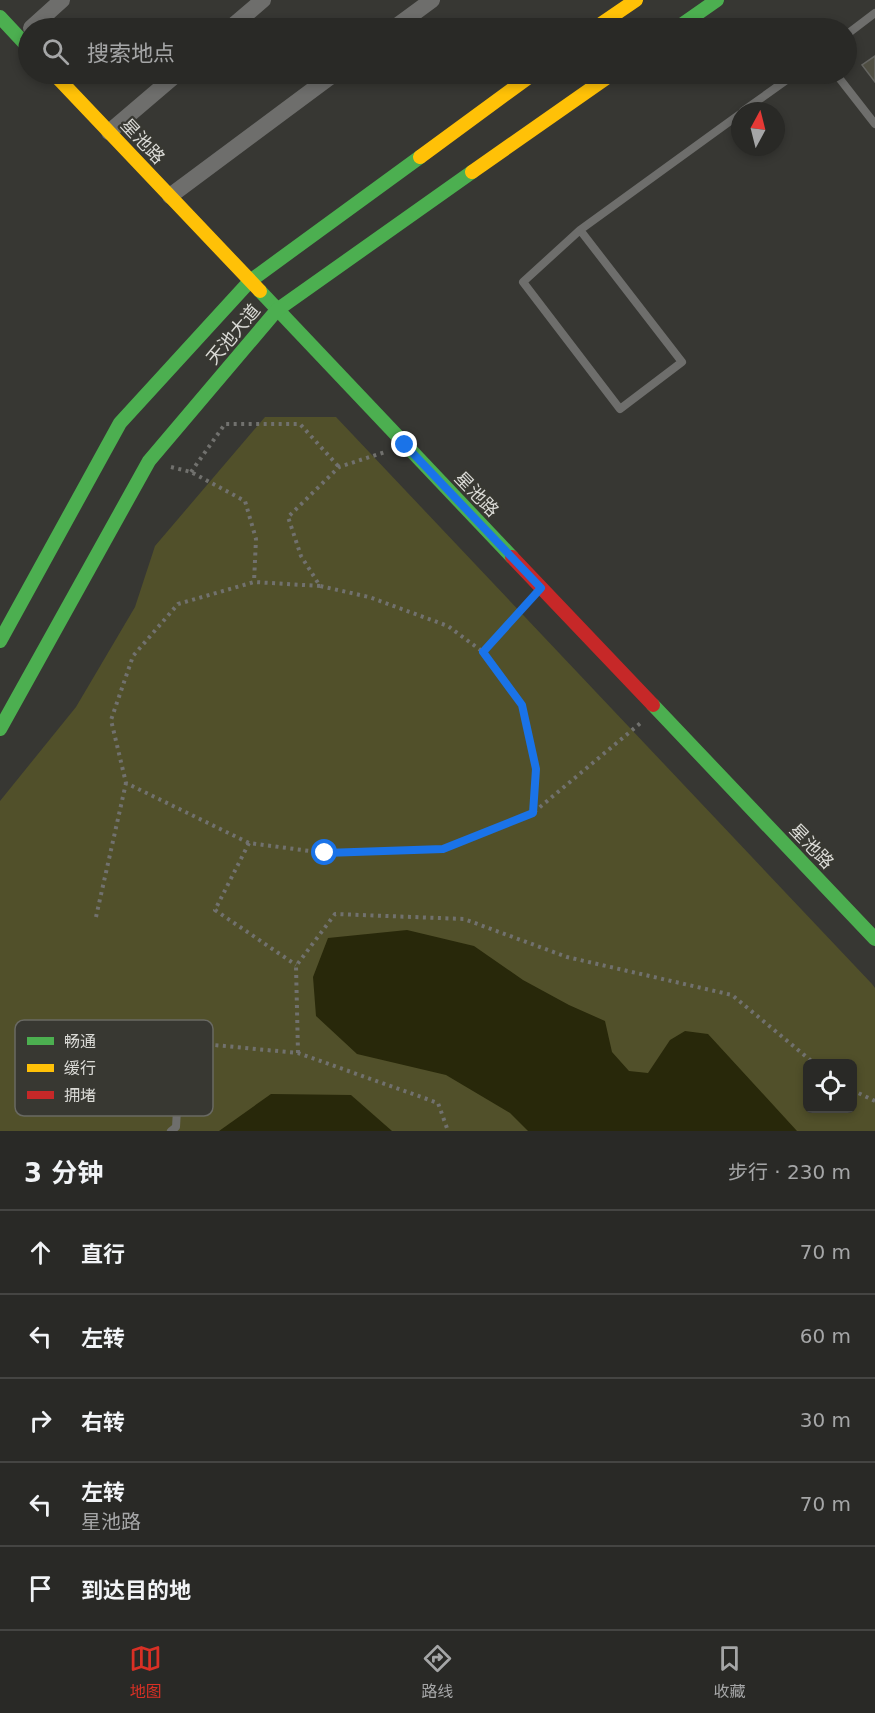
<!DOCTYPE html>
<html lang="zh">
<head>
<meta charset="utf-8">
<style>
  :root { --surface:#292926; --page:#31312e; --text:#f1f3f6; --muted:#a5a6a7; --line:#454543; --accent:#d93025 }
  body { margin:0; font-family:"DejaVu Sans","Noto Sans SC",sans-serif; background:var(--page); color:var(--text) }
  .controls { position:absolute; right:18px; bottom:18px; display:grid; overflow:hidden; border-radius:9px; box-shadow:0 3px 9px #0003 }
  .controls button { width:54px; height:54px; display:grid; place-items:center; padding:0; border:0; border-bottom:2px solid var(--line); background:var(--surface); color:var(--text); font:30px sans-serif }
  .compass { position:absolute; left:731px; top:102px; width:54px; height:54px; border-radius:50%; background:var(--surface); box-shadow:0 3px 9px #0003; rotate:7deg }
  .stop { position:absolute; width:18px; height:18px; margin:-14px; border:4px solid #1a73e8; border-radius:50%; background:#fff }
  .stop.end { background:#1a73e8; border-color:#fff; box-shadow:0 2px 6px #0008 }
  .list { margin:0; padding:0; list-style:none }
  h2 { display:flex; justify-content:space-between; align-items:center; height:78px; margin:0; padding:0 24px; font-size:26px }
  h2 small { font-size:20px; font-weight:400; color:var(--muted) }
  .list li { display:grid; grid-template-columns:39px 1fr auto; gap:18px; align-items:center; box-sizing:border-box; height:84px; padding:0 24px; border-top:2px solid var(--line) }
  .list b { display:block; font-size:22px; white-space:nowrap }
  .list p { margin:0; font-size:20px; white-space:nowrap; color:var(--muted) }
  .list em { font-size:20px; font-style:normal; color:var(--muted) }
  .icon { flex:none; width:33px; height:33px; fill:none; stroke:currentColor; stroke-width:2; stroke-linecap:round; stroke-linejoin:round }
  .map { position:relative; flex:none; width:875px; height:1131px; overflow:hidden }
  .search { position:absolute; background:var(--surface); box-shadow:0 3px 9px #0003; left:18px; right:18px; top:18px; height:66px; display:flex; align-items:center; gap:15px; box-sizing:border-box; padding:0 21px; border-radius:33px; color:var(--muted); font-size:22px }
  .sheet { height:498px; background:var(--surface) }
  nav { display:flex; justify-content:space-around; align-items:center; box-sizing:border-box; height:84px; border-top:2px solid var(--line); background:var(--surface); font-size:16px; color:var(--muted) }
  nav a { display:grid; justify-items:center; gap:3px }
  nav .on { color:var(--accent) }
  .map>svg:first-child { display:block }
</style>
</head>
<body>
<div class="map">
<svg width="875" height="1131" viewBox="0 0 875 1131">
  <rect width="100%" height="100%" fill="#373733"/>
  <path fill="#51502a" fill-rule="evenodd" d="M 265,417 L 336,417 L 872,984 L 875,988 L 875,1131 L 0,1131 L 0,801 L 76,707 L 135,607 L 155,546 ZM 808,1064 L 852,1064 L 852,1108 L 808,1108 Z"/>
  <g fill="#28280a">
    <polygon points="407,930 474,946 523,980 569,1005 605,1021 612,1052 629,1071 648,1073 670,1040 685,1031 708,1034 797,1131 528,1131 510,1113 446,1075 357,1054 316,1016 313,977 328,938"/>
    <polygon points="271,1094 351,1095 392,1131 219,1131"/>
  </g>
  <polygon fill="#4f4e42" stroke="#656561" stroke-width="1.5" points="875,56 875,82 862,65"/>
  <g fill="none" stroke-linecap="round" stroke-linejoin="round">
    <g stroke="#71716e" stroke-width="4" stroke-dasharray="3 4.5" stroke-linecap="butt">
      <polyline points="171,467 191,472 245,501 256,539 254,582"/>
      <polyline points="191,472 225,424 300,424 339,467"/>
      <polyline points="320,586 254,582 178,604 133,656 111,720 126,783 249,843 325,853 443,849 533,813 536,769 522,705 483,652 448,626 369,597 320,586 301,556 288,517 339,467 385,452"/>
      <polyline points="483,652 529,601"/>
      <polyline points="534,812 643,721"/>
      <polyline points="249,843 215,910 296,965"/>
      <polyline points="96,917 126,783"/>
      <polyline points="193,1043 298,1053 438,1103 448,1131"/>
      <polyline points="298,1053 296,966 335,914 464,919 567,957 732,995 815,1064"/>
      <polyline points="852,1090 875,1101"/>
    </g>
    <g stroke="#6e6e6c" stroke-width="8">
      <polyline points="846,35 875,13"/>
      <polyline points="836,74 875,124"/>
      <polyline points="743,111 795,74"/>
      <polyline points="580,230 682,362 620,409 523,282 580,230 740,114"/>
      <polyline points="171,1131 176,1127 181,1041"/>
    </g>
    <g stroke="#6e6e6c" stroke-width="16">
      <polyline points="31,28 62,0"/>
      <polyline points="230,28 263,0"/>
      <polyline points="394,28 432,0"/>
      <polyline points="109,132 177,74"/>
      <polyline points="170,196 334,74"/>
    </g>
    <g stroke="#4caf50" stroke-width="14">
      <polyline points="0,17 28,47"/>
      <polyline points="677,28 717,0"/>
      <polyline points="260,291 512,557"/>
      <polyline points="0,641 120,423 250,281 420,157"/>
      <polyline points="653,705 875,939"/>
      <polyline points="0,729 149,461 277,310 472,172"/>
    </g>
    <g stroke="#ffc107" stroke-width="14">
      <polyline points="595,28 636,0"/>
      <polyline points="54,74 260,291"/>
      <polyline points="420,157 533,74"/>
      <polyline points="472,172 612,74"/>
    </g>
    <polyline stroke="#c62828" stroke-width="14" points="512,557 653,705"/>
  </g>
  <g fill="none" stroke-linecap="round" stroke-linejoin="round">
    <polyline stroke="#1a73e8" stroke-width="8" points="325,853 443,849 533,813 536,769 522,705 483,652 541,588 405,445"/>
  </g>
  <g text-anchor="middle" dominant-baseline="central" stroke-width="4.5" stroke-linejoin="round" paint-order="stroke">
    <g font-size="18" fill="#dadad6" stroke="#383832">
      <text transform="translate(143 141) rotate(47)">星池路</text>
      <text transform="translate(233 334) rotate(-50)">天池大道</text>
      <text transform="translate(477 494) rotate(46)">星池路</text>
      <text transform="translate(812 846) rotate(46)">星池路</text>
    </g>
  </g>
  <rect x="15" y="1020" width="198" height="96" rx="9" fill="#383832" stroke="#696963" stroke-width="1.5"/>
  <rect x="27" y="1037" width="27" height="8" fill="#4caf50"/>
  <rect x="27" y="1064" width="27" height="8" fill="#ffc107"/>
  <rect x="27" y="1091" width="27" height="8" fill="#c62828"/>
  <g font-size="16" fill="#dadad6">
    <text x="64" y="1047">畅通</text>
    <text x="64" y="1074">缓行</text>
    <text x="64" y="1101">拥堵</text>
  </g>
</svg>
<div class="controls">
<button><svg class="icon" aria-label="locate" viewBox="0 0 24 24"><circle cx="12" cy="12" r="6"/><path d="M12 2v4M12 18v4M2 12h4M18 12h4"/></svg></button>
</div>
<svg class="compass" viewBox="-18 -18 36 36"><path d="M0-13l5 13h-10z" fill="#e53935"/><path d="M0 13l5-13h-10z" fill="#a5a6a7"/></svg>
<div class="stop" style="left:325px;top:853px"></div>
<div class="stop end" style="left:405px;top:445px"></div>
<div class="search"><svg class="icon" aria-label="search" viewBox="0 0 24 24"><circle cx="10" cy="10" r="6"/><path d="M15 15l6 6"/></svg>搜索地点</div>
</div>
<section class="sheet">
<h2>3 分钟<small>步行 · 230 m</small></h2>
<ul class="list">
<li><svg class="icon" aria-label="ahead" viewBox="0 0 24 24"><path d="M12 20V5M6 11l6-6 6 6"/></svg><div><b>直行</b></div><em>70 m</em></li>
<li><svg class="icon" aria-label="left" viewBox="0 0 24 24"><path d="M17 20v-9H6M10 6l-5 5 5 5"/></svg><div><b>左转</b></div><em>60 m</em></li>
<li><svg class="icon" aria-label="right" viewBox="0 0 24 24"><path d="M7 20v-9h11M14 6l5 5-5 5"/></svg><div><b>右转</b></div><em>30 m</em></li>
<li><svg class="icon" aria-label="left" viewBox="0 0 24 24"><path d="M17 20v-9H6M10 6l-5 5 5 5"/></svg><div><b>左转</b><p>星池路</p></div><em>70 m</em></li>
<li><svg class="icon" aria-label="arrive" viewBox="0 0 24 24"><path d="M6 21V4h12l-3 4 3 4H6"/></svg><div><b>到达目的地</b></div></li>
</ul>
</section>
<nav>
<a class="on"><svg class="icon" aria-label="map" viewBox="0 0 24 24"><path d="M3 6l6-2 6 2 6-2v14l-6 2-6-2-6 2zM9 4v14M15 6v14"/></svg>地图</a>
<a><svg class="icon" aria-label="directions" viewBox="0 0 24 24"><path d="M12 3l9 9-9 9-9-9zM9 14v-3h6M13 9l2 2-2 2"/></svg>路线</a>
<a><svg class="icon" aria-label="saved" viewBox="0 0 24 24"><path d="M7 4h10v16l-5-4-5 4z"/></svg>收藏</a>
</nav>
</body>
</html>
